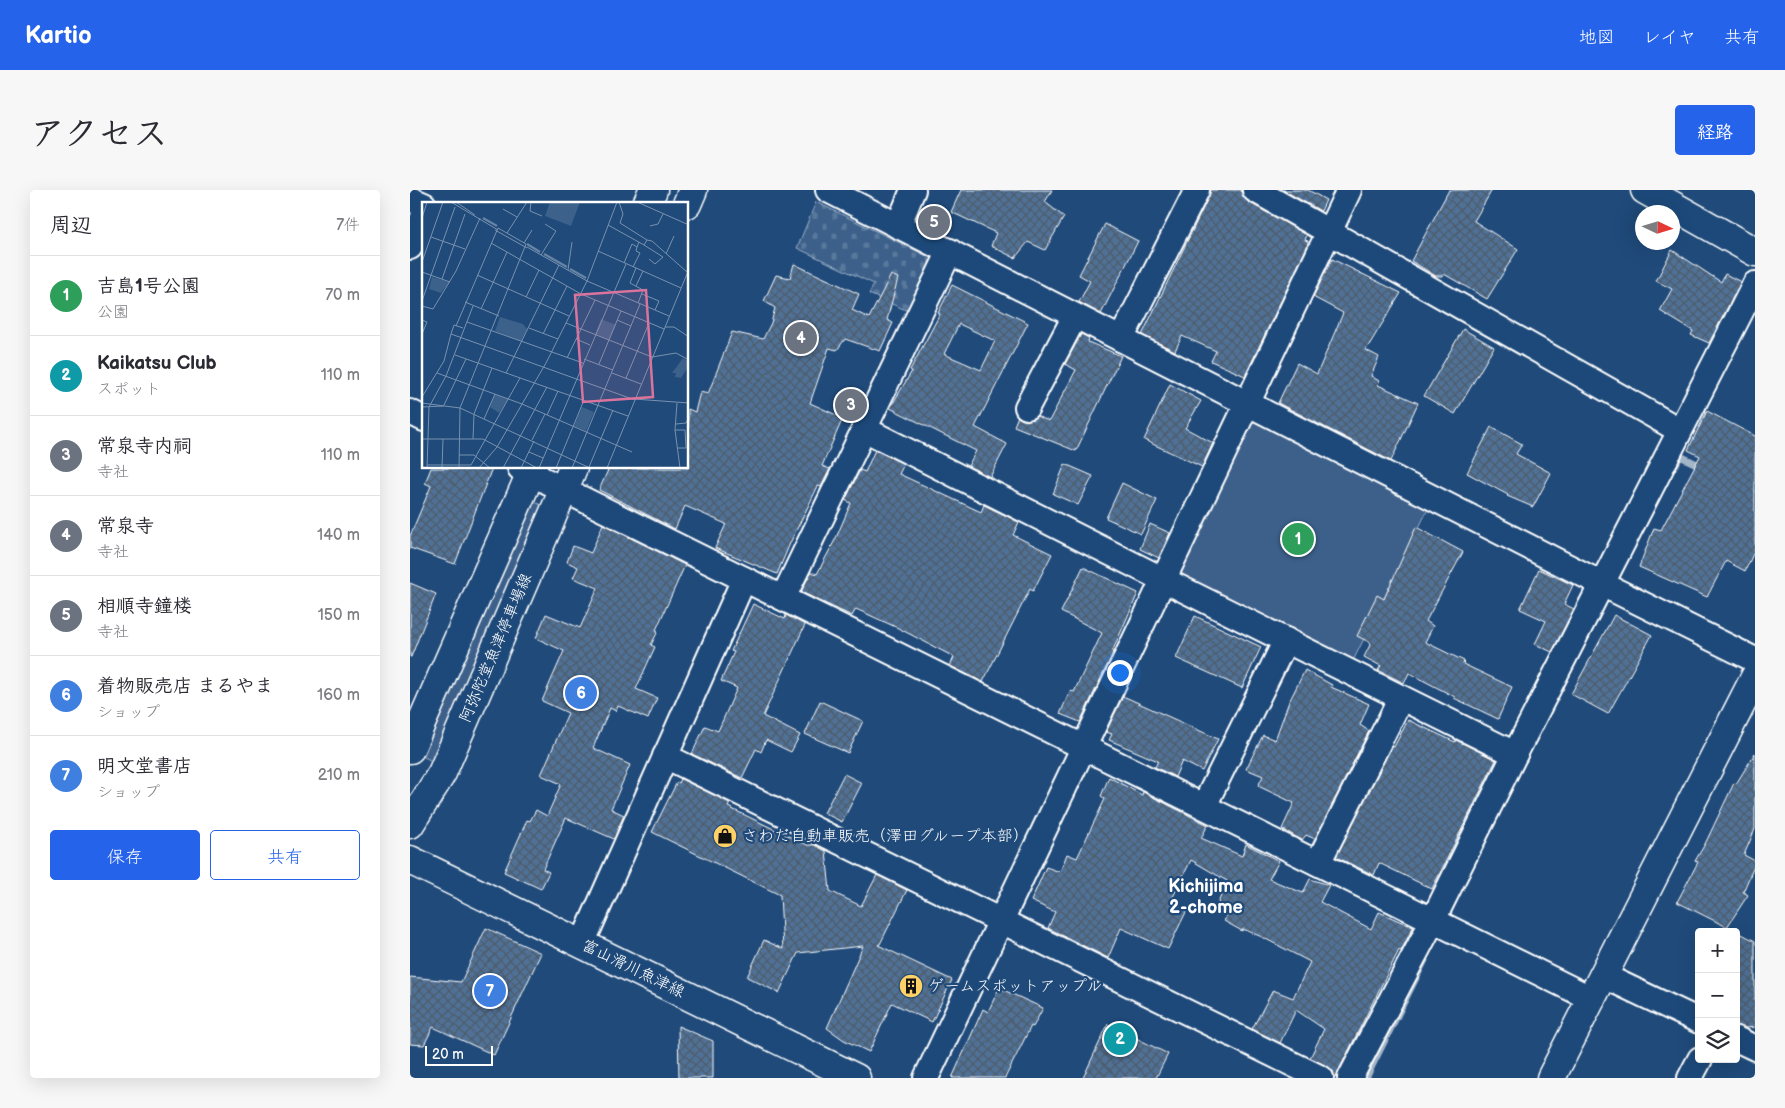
<!DOCTYPE html>
<html lang="ja">
<head>
<meta charset="utf-8">
<style>
  :root { --surface:#fff; --page:#f7f7f7; --text:#2b2b33; --muted:#7c7c81; --line:#e1e1e2; --accent:#2563eb }
  body { margin:0; font-family:"Balsamiq Sans","Klee One",sans-serif; background:var(--page); color:var(--text) }
  .controls { position:absolute; right:15px; bottom:15px; display:grid; overflow:hidden; border-radius:5px; box-shadow:0 5px 20px #0002 }
  .controls button { width:45px; height:45px; display:grid; place-items:center; padding:0; border:0; border-bottom:1px solid var(--line); background:var(--surface); color:var(--text); font:25px sans-serif }
  .compass { position:absolute; left:1225px; top:15px; width:45px; height:45px; border-radius:50%; background:var(--surface); box-shadow:0 5px 20px #0002; rotate:94deg }
  .scale { position:absolute; left:15px; bottom:12px; width:68px; box-sizing:border-box; padding-left:5px; border:2px solid #fff; border-top:0; font-size:14px; line-height:18px; white-space:nowrap; color:#fff; -webkit-text-stroke:4px #1f4a7a; paint-order:stroke }
  .you { position:absolute; left:709px; top:482px; width:18px; height:18px; margin:-12px; border:4px solid #fff; border-radius:50%; background:#1a73e8; box-shadow:0 0 0 8px #1a73e833 }
  .badge { display:grid; place-items:center; width:32px; height:32px; border-radius:50%; background:var(--accent); color:#fff; font-size:16px; font-weight:700 }
  .pin { position:absolute; translate:-50% -50%; border:2px solid #fff; box-shadow:0 1px 5px #0006 }
  .list { margin:0; padding:0; list-style:none }
  h2 { display:flex; justify-content:space-between; align-items:center; height:65px; margin:0; padding:0 20px; font-size:21px }
  h2 small { font-size:16px; font-weight:400; color:var(--muted) }
  .list li { display:grid; grid-template-columns:32px 1fr auto; gap:15px; align-items:center; box-sizing:border-box; height:80px; padding:0 20px; border-top:1px solid var(--line) }
  .list b { display:block; font-size:19px; white-space:nowrap }
  .list p { margin:0; font-size:16px; white-space:nowrap; color:var(--muted) }
  .list em { font-size:16px; font-style:normal; color:var(--muted) }
  .actions { display:flex; gap:10px; padding:15px 20px }
  .actions a { flex:1; padding:11px 0; border:1px solid var(--accent); border-radius:5px; text-align:center; font-size:18px; color:var(--accent) }
  .actions .main { background:var(--accent); color:#fff }
  .icon { flex:none; width:28px; height:28px; fill:none; stroke:currentColor; stroke-width:2; stroke-linecap:round; stroke-linejoin:round }
  .map { position:relative; flex:none; width:1345px; height:888px; overflow:hidden; border-radius:5px }
  header { display:flex; align-items:center; gap:30px; box-sizing:border-box; height:70px; padding:0 25px; background:var(--accent); color:#fff }
  header strong { font-size:24px }
  nav { display:flex; gap:28px; margin-inline-start:auto; font-size:18px }
  .intro { display:flex; align-items:center; justify-content:space-between; box-sizing:border-box; height:120px; padding:0 30px }
  h1 { margin:0; font-size:35px }
  .button { padding:12px 22px; border-radius:5px; background:var(--accent); color:#fff; font-size:18px; font-weight:700 }
  main { display:flex; gap:30px; padding:0 30px }
  aside { flex:1; background:var(--surface); border-radius:5px; box-shadow:0 5px 20px #0002 }
  .map>svg:first-child { display:block }
</style>
</head>
<body>
<header>
<strong>Kartio</strong>
<nav><a>地図</a><a>レイヤ</a><a>共有</a></nav>
</header>
<div class="intro"><h1>アクセス</h1><a class="button">経路</a></div>
<main>
<aside>
<h2>周辺<small>7件</small></h2>
<ul class="list">
<li><span class="badge" style="background:#2e9e5b">1</span><div><b>吉島1号公園</b><p>公園</p></div><em>70 m</em></li>
<li><span class="badge" style="background:#0f9aa8">2</span><div><b>Kaikatsu Club</b><p>スポット</p></div><em>110 m</em></li>
<li><span class="badge" style="background:#6b7280">3</span><div><b>常泉寺内祠</b><p>寺社</p></div><em>110 m</em></li>
<li><span class="badge" style="background:#6b7280">4</span><div><b>常泉寺</b><p>寺社</p></div><em>140 m</em></li>
<li><span class="badge" style="background:#6b7280">5</span><div><b>相順寺鐘楼</b><p>寺社</p></div><em>150 m</em></li>
<li><span class="badge" style="background:#3f7fe0">6</span><div><b>着物販売店 まるやま</b><p>ショップ</p></div><em>160 m</em></li>
<li><span class="badge" style="background:#3f7fe0">7</span><div><b>明文堂書店</b><p>ショップ</p></div><em>210 m</em></li>
</ul>
<div class="actions"><a class="main">保存</a><a>共有</a></div>
</aside>
<div class="map">
<svg width="1345" height="888" viewBox="0 0 1345 888">
  <defs>
    <pattern id="cemetery-stones" width="16" height="16" patternUnits="userSpaceOnUse" patternTransform="scale(1.25)"><rect width="16" height="16" fill="#3c618b"/><path d="M2 7V4a2 2 0 0 1 4 0v3zM10 15v-3a2 2 0 0 1 4 0v3z" fill="#59799c"/></pattern>
    <pattern id="building-cross-hatch" width="8" height="8" patternUnits="userSpaceOnUse" patternTransform="scale(1.25)"><rect width="8" height="8" fill="#507197"/><path d="M0 0l8 8M0 8l8-8" fill="none" stroke="#4e5b6a"/></pattern>
  </defs>
  <rect width="100%" height="100%" fill="#1f4a7a"/>
  <filter id="ink" filterUnits="userSpaceOnUse"><feTurbulence type="fractalNoise" baseFrequency=".02" numOctaves="2"/><feDisplacementMap in="SourceGraphic" scale="10" xChannelSelector="R" yChannelSelector="G"/><feConvolveMatrix kernelMatrix="1 2 1 2 8 2 1 2 1" color-interpolation-filters="sRGB"/></filter>
  <g filter="url(#ink)">
    <g fill="#3c618b" stroke="#9eb0c5">
      <polygon points="837,214 1023,309 938,481 754,390"/>
      <polygon points="121,310 135,317 22,571 10,565"/>
    </g>
    <polygon fill="url(#cemetery-stones)" stroke="#9eb0c5" points="406,12 519,67 519,76 498,121 459,104 464,94 387,58"/>
    <g fill="none" stroke-linecap="round" stroke-linejoin="round">
      <g stroke="#a3b5c8" stroke-width="7">
        <polyline points="1266,274 1270,266 1293,277"/>
        <polyline points="956,888 1015,770"/>
      </g>
    </g>
    <g fill="url(#building-cross-hatch)" stroke="#fff" fill-rule="evenodd">
      <polygon points="551,0 642,0 635,12 654,27 635,60 618,52 605,68 581,56 586,43 541,22"/>
      <polygon points="801,0 831,0 833,7 838,12 897,45 895,50 898,51 897,57 835,186 801,171 806,161 772,146 765,161 732,145 799,6"/>
      <polygon points="873,0 898,0 916,10 911,21"/>
      <polygon points="1039,0 1082,0 1064,31 1108,59 1077,109 1034,84 1033,86 1026,86 1001,71"/>
      <polygon points="695,34 728,51 691,124 669,112 680,91 669,85"/>
      <polygon points="1262,60 1311,92 1315,84 1331,92 1299,153 1281,145 1283,141 1250,121 1262,99 1246,91"/>
      <polygon points="922,69 991,103 956,160 969,167 961,186 969,191 968,195 1008,213 981,271 868,213 887,173 907,184 933,123 903,107"/>
      <polygon points="384,74 449,104 442,120 459,128 481,85 488,88 477,130 483,133 470,161 435,149 427,160 419,158 400,213 433,228 412,276 420,279 411,297 408,296 381,351 367,384 305,358 316,334 275,316 265,339 189,300 199,278 278,278 278,219 285,222 290,202 298,204 322,142 353,149 361,133 365,118 354,111 366,85 380,88"/>
      <path d="M 542,95 L 618,133 L 565,237 L 597,254 L 580,287 L 558,276 L 566,261 L 480,218 L 502,181 L 500,180 L 530,124 L 528,123 ZM 549,134 L 585,151 L 571,180 L 534,164 Z"/>
      <polygon points="1053,139 1084,157 1045,224 1014,206"/>
      <polygon points="671,144 679,148 678,152 711,166 666,261 604,236 608,226 617,231 626,226 639,231 666,180 655,174"/>
      <polygon points="760,194 791,211 775,238 803,253 792,277 734,250"/>
      <polygon points="1297,221 1345,246 1345,360 1335,381 1316,371 1297,407 1229,377 1244,338 1251,340 1290,266 1278,260"/>
      <polygon points="1081,237 1112,254 1106,264 1141,283 1123,317 1097,306 1098,305 1057,283"/>
      <polygon points="465,260 494,274 489,284 571,322 574,315 609,332 603,345 642,364 623,401 620,399 573,492 540,476 544,467 488,438 446,419 442,426 391,402 401,382 407,384 426,348 441,313 435,310 450,280 455,282"/>
      <polygon points="655,274 683,286 668,315 643,304"/>
      <polygon points="21,278 82,278 45,374 0,358 0,346 21,296 15,293"/>
      <polygon points="712,293 747,310 731,344 696,328"/>
      <polygon points="193,334 275,375 246,440 248,441 241,455 245,457 226,499 247,508 238,529 208,516 206,521 200,518 183,558 220,575 201,619 214,625 204,649 156,628 133,679 139,682 131,699 94,682 117,630 120,631 126,620 137,626 151,594 131,585 158,523 132,511 154,461 126,448 136,424 170,438 188,398 163,388 168,377 157,372 163,356 181,363"/>
      <polygon points="740,334 760,343 749,368 730,359"/>
      <polygon points="1006,337 1053,362 1016,431 1023,436 1015,452 1054,471 1053,474 1102,497 1088,529 1044,508 1045,507 999,483 994,493 968,480 971,476 954,467 961,453 947,446 967,405 974,409"/>
      <polygon points="673,377 728,403 702,462 703,463 670,532 650,524 660,501 664,502 692,443 651,422"/>
      <polygon points="1129,379 1163,395 1154,414 1164,419 1142,462 1125,454 1136,431 1110,419"/>
      <polygon points="0,393 26,404 1,467 0,467"/>
      <polygon points="343,414 375,429 376,425 395,435 353,526 390,545 381,562 356,550 351,562 346,559 332,588 282,564 295,536 308,541 327,498 311,491 324,462 321,461"/>
      <polygon points="1204,425 1242,445 1198,524 1161,504"/>
      <polygon points="785,426 851,457 832,498 766,468"/>
      <polygon points="895,480 922,495 921,497 959,514 950,535 959,541 905,649 896,645 892,650 872,639 884,613 848,596 853,586 836,579 853,545 865,550 878,514"/>
      <polygon points="713,506 808,549 792,581 772,571 765,587 745,577 748,571 699,550 702,544 696,542"/>
      <polygon points="410,511 453,531 438,563 395,544"/>
      <polygon points="998,530 1045,552 1046,550 1086,570 1022,699 969,673 964,685 926,667 982,556 984,557"/>
      <polygon points="1345,563 1345,639 1334,665 1345,671 1345,674 1333,702 1338,705 1317,737 1267,712 1288,672 1285,671 1295,654 1324,593 1326,594"/>
      <polygon points="434,584 452,593 432,632 414,623"/>
      <polygon points="699,587 732,605 733,602 798,635 791,648 832,666 836,654 869,671 859,689 893,703 900,689 919,695 910,712 961,739 969,722 1003,737 991,761 989,760 925,888 923,881 917,876 900,868 914,839 886,820 870,853 842,839 863,800 883,808 900,772 852,747 833,739 832,741 814,731 818,723 806,718 817,691 781,670 760,713 777,720 758,759 711,738 698,768 638,738 645,722 621,711 636,677 650,682 657,664 667,668 695,609 691,606"/>
      <polygon points="271,589 320,613 318,617 397,655 404,655 416,661 420,701 451,716 467,685 497,700 470,754 468,755 542,790 522,832 482,813 459,862 434,850 417,838 453,756 388,763 369,803 337,787 354,750 373,759 370,705 242,642 267,592 269,593"/>
      <polygon points="76,738 131,763 84,865 23,837 14,855 0,854 0,787 51,792"/>
      <polygon points="1326,741 1345,751 1345,837 1336,838 1326,835"/>
      <polygon points="589,798 633,818 623,837 621,836 595,888 542,888 573,819 578,822"/>
      <polygon points="698,834 758,864 746,888 673,888"/>
      <polygon points="268,836 303,851 303,888 269,888"/>
    </g>
    <g fill="none" stroke-linecap="round" stroke-linejoin="round">
      <g stroke="#fff" stroke-width="28">
        <g id="minor">
          <polyline points="418,0 1192,394 1345,470"/>
          <polyline points="845,0 1269,240"/>
          <polyline points="0,9 14,15"/>
          <polyline points="488,36 503,0"/>
          <polyline points="0,57 14,25"/>
          <polyline points="711,149 787,0"/>
          <polyline points="617,217 665,126"/>
          <polyline points="0,222 14,229"/>
          <polyline points="454,239 754,390 1105,564"/>
          <polyline points="110,278 1180,808"/>
          <polyline points="373,408 540,61"/>
          <polyline points="255,566 911,888"/>
          <polyline points="794,616 876,450"/>
          <polyline points="908,673 991,508"/>
          <polyline points="172,754 334,389"/>
          <polyline points="1192,785 1289,831"/>
          <polyline points="1326,849 1345,858"/>
          <polyline points="516,888 939,0"/>
          <polyline points="940,888 1023,730 1105,564 1345,94"/>
          <polyline points="1280,888 1290,869"/>
        </g>
      </g>
      <g stroke="#fff" stroke-width="31">
        <polyline id="tertiary" points="1141,888 1345,487"/>
      </g>
      <g stroke="#fff" stroke-width="31">
        <g id="secondary">
          <polyline points="1235,0 1345,62"/>
          <polyline points="237,14 243,0"/>
          <polyline points="277,14 283,0"/>
          <polyline points="0,559 123,278"/>
          <polyline points="0,634 32,583 163,278"/>
          <polyline points="0,670 446,888"/>
        </g>
      </g>
      <use href="#minor" stroke="#1f4a7a" stroke-width="24"/>
      <use href="#tertiary" stroke="#1f4a7a" stroke-width="28"/>
      <use href="#secondary" stroke="#1f4a7a" stroke-width="28"/>
    </g>
  </g>
  <defs>
    <g id="shop-disc" transform="scale(1.25)"><circle r="9.5" fill="#ffd166" stroke="#1f4a7a"/><path d="M-5-2.5h2.3a2.7 3.5 0 0 1 5.4 0H5L5.5 6h-11ZM-1.5-2.5h3a1.5 2.3 0 0 0-3 0Z" fill="#111"/></g>
    <g id="building-disc" transform="scale(1.25)"><circle r="9.5" fill="#ffd166" stroke="#1f4a7a"/><path d="M-4-6H4V6H1V3H-1V6H-4ZM-2.5-4.3h1.7v1.8h-1.7ZM.8-4.3h1.7v1.8H.8ZM-2.5-1h1.7V.8h-1.7ZM.8-1h1.7V.8H.8Z" fill="#111"/></g>
  </defs>
  <g fill-rule="evenodd">
    <use href="#shop-disc" x="315" y="646"/>
    <use href="#building-disc" x="501" y="796"/>
  </g>
  <g text-anchor="middle" dominant-baseline="central" stroke-width="4.5" stroke-linejoin="round" paint-order="stroke">
    <g font-size="16" fill="#fff" stroke="#1f4a7a">
      <text transform="translate(86 458) rotate(-67)">阿弥陀堂魚津停車場線</text>
      <text transform="translate(223 779) rotate(26)">富山滑川魚津線</text>
    </g>
    <g font-size="16" fill="#fff" stroke="#1f4a7a" text-anchor="start">
      <text x="332" y="646">さわだ自動車販売（澤田グループ本部）</text>
      <text x="518" y="796">ゲームスポットアップル</text>
    </g>
    <g font-size="18" font-weight="bold" fill="#fff" stroke="#1f4a7a">
      <text x="796" y="696">Kichijima<tspan x="796" dy="21">2-chome</tspan></text>
    </g>
  </g>
  <g transform="translate(12 12)">
    <rect width="266" height="266" fill="#1f4a7a"/>
    <path d="M 128,0 L 158,0 L 149,24 L 123,14 ZM 10,75 L 27,80 L 19,91 L 7,87 ZM 78,115 L 101,122 L 105,127 L 99,139 L 73,129 ZM 179,117 L 194,123 L 187,138 L 173,132 ZM 261,156 L 266,159 L 266,165 L 259,176 L 253,175 L 254,171 L 250,171 ZM 73,192 L 86,197 L 77,211 L 68,205 ZM 160,205 L 172,210 L 164,229 L 152,224 Z" fill="#3c618b"/>
    <path fill="none" stroke="#6583a4" stroke-width="2.5" d="M 61,16 L 75,24M 105,42 L 118,50M 122,52 L 145,65M 148,67 L 164,76"/>
    <path fill="none" stroke="#7992af" stroke-width="1" d="M 29,0 L 76,28M 34,0 L 53,13M 109,0 L 108,9 L 120,14M 197,0 L 201,12 L 198,21 L 225,38M 215,0 L 267,23M 81,7 L 95,15M 0,16 L 5,0M 186,23 L 222,43 L 225,38 L 230,39 L 265,70M 228,24 L 236,22 L 241,12M 73,28 L 105,46M 85,31 L 105,0M 9,35 L 43,47M 69,41 L 159,92 L 242,127M 102,41 L 110,28M 222,43 L 241,55 L 233,62 L 227,57M 105,45 L 165,79 L 247,114M 176,49 L 259,86M 244,52 L 252,34M 119,53 L 134,29 L 123,22M 0,60 L 21,0M 202,61 L 210,42 L 215,45 L 217,40M 211,65 L 218,51 L 214,49 L 215,45M 214,66 L 208,81 L 221,88 L 216,101M 146,68 L 150,40M 0,70 L 28,80M 55,73 L 147,114M 20,77 L 43,12M 214,84 L 221,69M 220,92 L 237,99 L 233,108M 104,95 L 117,68M 0,99 L 33,5M 43,100 L 77,114M 0,104 L 11,107 L 34,69 L 58,16M 59,107 L 85,50M 0,118 L 5,120 L 0,132M 195,118 L 209,124M 45,120 L 161,161M 144,121 L 230,155 L 254,151 L 267,158M 34,124 L 76,26 L 104,42 L 38,206 L 37,266M 243,125 L 252,125 L 267,135M 107,126 L 136,137M 29,132 L 32,123 L 41,126M 121,132 L 145,84M 154,137 L 168,143M 33,153 L 206,214M 145,156 L 173,98M 162,157 L 191,168M 177,162 L 199,109M 15,171 L 100,202 L 210,250M 84,171 L 137,63M 190,171 L 219,182M 204,176 L 227,121M 0,195 L 22,159 L 29,132 L 213,198M 212,197 L 267,201M 0,201 L 38,206 L 168,266M 255,201 L 253,228 L 258,266M 22,203 L 44,157M 0,205 L 22,204M 125,213 L 136,189M 62,217 L 73,192M 254,222 L 264,221 L 267,215M 253,228 L 263,228 L 264,246 L 255,246M 0,237 L 61,237 L 115,266M 51,237 L 52,212 L 70,166M 110,238 L 123,212M 107,250 L 121,256M 37,253 L 52,253 L 68,266M 5,263 L 49,263 L 98,176M 167,265 L 191,208M 5,266 L 7,205 L 24,174 L 51,104M 20,266 L 21,237M 57,266 L 75,245 L 124,161 L 165,79 L 195,0M 81,266 L 125,185M 99,266 L 112,239M 117,266 L 204,62M 134,266 L 162,198M 150,266 L 218,102M 185,266 L 267,67"/>
    <path fill="#da749d" fill-opacity="0.15" stroke="#da749d" stroke-width="2.5" d="M 224,88 L 231,195 L 161,200 L 153,93 Z"/>
    <rect width="266" height="266" fill="none" stroke="#fff" stroke-width="2.5"/>
  </g>
</svg>
<div class="controls">
<button>+</button>
<button>−</button>
<button><svg class="icon" aria-label="layers" viewBox="0 0 24 24"><path d="M12 4l9 5-9 5-9-5zM3 14l9 5 9-5"/></svg></button>
</div>
<svg class="compass" viewBox="-18 -18 36 36"><path d="M0-13l5 13h-10z" fill="#e53935"/><path d="M0 13l5-13h-10z" fill="#7c7c81"/></svg>
<div class="scale">20 m</div>
<div class="you"></div>
<div class="pin badge" style="left:888px;top:349px;background:#2e9e5b">1</div>
<div class="pin badge" style="left:710px;top:849px;background:#0f9aa8">2</div>
<div class="pin badge" style="left:441px;top:215px;background:#6b7280">3</div>
<div class="pin badge" style="left:391px;top:148px;background:#6b7280">4</div>
<div class="pin badge" style="left:524px;top:32px;background:#6b7280">5</div>
<div class="pin badge" style="left:171px;top:503px;background:#3f7fe0">6</div>
<div class="pin badge" style="left:80px;top:801px;background:#3f7fe0">7</div>
</div>
</main>
</body>
</html>
